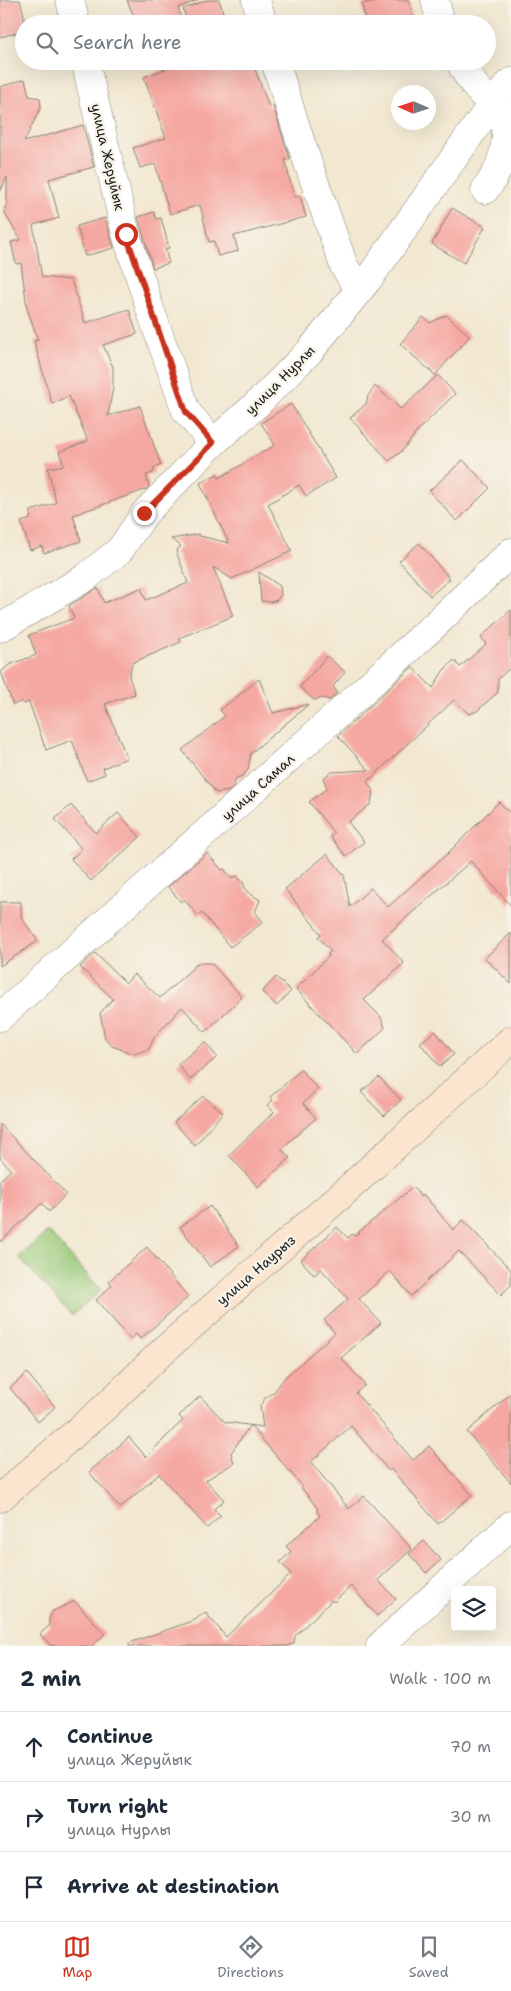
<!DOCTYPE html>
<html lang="en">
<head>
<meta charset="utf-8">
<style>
  :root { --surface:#fff; --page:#f6f6f7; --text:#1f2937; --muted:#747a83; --line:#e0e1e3; --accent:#c8321e }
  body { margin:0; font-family:"Shantell Sans",sans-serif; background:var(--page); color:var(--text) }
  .controls { position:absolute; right:15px; bottom:15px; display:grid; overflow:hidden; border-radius:5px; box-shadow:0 5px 20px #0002 }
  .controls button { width:45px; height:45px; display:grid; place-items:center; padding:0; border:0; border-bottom:1px solid var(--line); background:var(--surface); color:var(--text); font:25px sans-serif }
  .compass { position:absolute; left:391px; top:85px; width:45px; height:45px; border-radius:50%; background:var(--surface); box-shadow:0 5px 20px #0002; rotate:273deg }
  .stop { position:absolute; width:15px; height:15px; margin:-11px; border:4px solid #c8321e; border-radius:50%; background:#fff }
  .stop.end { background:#c8321e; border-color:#fff; box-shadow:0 1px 5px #0008 }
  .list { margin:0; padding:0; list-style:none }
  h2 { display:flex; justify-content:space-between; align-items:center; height:65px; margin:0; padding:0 20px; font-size:21px }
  h2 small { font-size:16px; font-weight:400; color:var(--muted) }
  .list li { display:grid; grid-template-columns:32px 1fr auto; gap:15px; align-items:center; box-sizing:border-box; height:70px; padding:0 20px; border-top:1px solid var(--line) }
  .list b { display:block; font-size:19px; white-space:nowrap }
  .list p { margin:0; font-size:16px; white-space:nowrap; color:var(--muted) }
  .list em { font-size:16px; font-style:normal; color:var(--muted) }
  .icon { flex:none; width:28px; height:28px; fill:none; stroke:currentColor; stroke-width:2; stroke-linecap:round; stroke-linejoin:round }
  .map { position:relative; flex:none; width:511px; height:1646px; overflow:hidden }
  .search { position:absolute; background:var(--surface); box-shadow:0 5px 20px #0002; left:15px; right:15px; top:15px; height:55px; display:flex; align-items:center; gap:12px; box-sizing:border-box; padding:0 18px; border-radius:28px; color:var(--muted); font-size:19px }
  .sheet { height:275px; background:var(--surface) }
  nav { display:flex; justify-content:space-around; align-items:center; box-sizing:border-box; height:70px; border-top:1px solid var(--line); background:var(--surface); font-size:14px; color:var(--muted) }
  nav a { display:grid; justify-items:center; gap:2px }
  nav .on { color:var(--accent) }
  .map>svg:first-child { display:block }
</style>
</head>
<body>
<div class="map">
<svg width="511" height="1646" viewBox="0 0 511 1646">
  <rect width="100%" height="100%" fill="#f7f3e8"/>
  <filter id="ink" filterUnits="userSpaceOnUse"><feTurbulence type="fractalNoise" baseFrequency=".02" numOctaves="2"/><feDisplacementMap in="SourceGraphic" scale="10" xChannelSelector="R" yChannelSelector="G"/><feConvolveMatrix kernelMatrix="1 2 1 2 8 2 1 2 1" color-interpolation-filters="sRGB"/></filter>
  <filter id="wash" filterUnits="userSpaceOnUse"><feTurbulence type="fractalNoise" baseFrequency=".0096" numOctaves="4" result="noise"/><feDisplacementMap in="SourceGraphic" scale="20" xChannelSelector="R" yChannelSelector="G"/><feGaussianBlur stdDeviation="1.12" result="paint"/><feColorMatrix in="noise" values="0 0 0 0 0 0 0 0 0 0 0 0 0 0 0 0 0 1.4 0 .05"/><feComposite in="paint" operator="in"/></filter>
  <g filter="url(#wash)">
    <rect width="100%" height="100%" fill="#f2e7d0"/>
    <polygon fill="#98c979" stroke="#5a724a" points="48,1231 101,1290 72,1316 19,1257"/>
    <g id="blocks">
      <g fill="#f5a7a1">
        <polygon points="0,0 20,0 24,15 24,31 0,37"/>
        <polygon points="127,0 198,0 178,8 181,17 165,24 159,24 156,18 142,24 137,24"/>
        <polygon points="207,0 219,0 227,24 188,24 183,9"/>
        <polygon points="380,0 409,0 414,24 366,24 362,4"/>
        <polygon points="186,61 252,61 269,107 273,106 290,159 285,160 294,197 300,196 306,217 234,236 238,251 218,256 214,241 209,242 200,205 170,214 155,164 140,168 133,148 166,138 144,77"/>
        <polygon points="25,79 29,96 40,98 41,107 24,142 83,125 94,167 49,179 59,218 33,225 42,277 71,280 85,323 129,309 137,334 103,345 113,367 113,387 108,416 140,406 161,465 154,468 153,473 146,475 149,486 147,489 73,515 81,541 44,553 42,546 30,550 21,522 30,519 31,511 56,503 48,468 64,465 59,452 88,441 69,396 52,404 34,341 38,340 27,308 21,263 16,264 11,242 21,240 5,214 5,207 7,204 7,177 0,192 0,87"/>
        <polygon points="452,208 485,227 464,263 432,244"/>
        <polygon points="154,212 156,219 161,218 169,248 165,249 169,263 153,268 138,217"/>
        <polygon points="105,218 114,248 85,256 77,226"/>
        <polygon points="446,315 470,336 435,375 400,344 423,317 430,323"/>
        <polygon points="438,375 455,394 420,428 402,451 389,461 350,418 366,404 368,396 375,386 401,409"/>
        <polygon points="291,404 336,478 306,496 299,485 268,504 292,551 232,579 213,567 233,616 179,638 181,642 132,663 129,677 135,694 105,704 127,758 103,768 105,774 87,781 72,740 46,750 29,702 24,704 22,701 13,705 1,672 9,665 36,655 29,635 74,618 69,606 96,589 98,588 104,603 141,588 146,600 188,583 176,551 181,546 171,539 199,534 200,536 229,543 200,483 217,474 219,478 275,445 261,423"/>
        <polygon points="463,460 490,488 457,521 429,491"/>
        <polygon points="419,543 450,579 430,596 399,561"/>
        <polygon points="259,572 280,586 281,595 277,600 271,602 261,601"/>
        <polygon points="511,610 511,667 498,679 498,692 477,711 469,714 454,700 367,782 373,790 371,804 348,822 364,842 346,856 330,836 334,833 309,802 327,788 323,778 332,772 369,770 338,736 412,667 433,688 443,671 454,660 460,667 486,644 481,637"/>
        <polygon points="327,656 345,672 333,686 337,693 330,700 322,698 314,700 300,687"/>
        <polygon points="259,679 273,713 309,704 251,753 248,770 243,776 236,778 233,787 229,791 216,793 182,750 225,716 220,710"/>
        <polygon points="499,802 511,814 511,906 471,861 382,939 404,963 364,1000 381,1017 385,1028 357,1054 296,989 329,956 328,954 331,951 318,937 321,934 285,889 327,854 344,875 350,907 371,888 388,907 448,853"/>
        <polygon points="71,805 96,833 118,813 140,837 91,881 71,859 82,849 55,819"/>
        <polygon points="207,853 222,870 224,869 231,878 237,876 243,882 246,891 260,900 255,912 263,922 230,947 202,913 198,916 184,899 181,902 168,887"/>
        <polygon points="0,902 21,902 21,917 38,941 0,966"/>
        <polygon points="511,933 511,984 485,958"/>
        <polygon points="95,953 126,983 134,974 160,998 198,963 211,963 242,997 205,1032 182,1007 155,1036 149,1049 134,1054 112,1046 105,1038 100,1013 113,999 80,967"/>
        <polygon points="276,977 291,991 277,1006 262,992"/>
        <polygon points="435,1031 454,1054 440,1067 420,1043"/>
        <polygon points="205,1042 217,1057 190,1080 178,1064"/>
        <polygon points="301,1070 318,1089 303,1103 316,1118 281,1149 290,1158 258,1187 229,1155 274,1112 267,1105 273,1100 270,1097"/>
        <polygon points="379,1077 401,1100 384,1116 361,1092"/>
        <polygon points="203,1096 223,1112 195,1146 174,1122"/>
        <polygon points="0,1124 66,1194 49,1212 42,1203 0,1242 0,1180 11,1170 0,1158"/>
        <polygon points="413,1187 421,1197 424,1195 453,1230 463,1220 511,1270 511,1285 501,1295 459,1251 411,1296 390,1271 359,1299 381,1323 341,1358 365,1385 356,1393 413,1460 429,1446 472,1495 438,1524 391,1469 389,1471 351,1426 311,1462 349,1509 364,1496 412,1549 378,1580 396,1599 377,1616 351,1586 334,1602 332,1600 295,1636 294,1643 288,1646 129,1646 129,1643 195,1620 205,1612 226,1637 291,1574 280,1562 291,1552 286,1546 320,1516 317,1511 318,1509 301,1487 302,1486 250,1425 231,1453 234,1463 206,1480 224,1500 214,1509 221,1516 207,1528 159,1474 120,1508 89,1472 129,1437 146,1457 183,1420 179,1416 200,1396 225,1422 263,1427 260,1406 266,1397 274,1392 285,1377 335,1333 324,1320 348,1299 321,1269 314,1275 301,1260 337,1227 348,1238 352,1234 354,1236"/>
        <polygon points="210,1206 239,1246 210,1267 180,1227"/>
        <polygon points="147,1247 188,1297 140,1339 136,1334 130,1339 96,1300 112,1285 109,1281"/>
        <polygon points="27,1373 55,1407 38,1422 10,1388"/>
        <polygon points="511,1393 511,1483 467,1432"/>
        <polygon points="424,1541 441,1560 426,1573 409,1554"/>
        <polygon points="75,1601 105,1634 92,1646 51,1646 40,1634 49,1626 49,1619 53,1611"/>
      </g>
    </g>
  </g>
  <g filter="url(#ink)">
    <use href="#blocks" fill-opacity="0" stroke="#878276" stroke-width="1"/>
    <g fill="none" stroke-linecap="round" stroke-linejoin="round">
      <g stroke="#878276" stroke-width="29">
        <g id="street">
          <polyline points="70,0 76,24"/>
          <polyline points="256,0 263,24"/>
          <polyline points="435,0 441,24"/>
          <polyline points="85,61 126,234 151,312 186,411 213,443"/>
          <polyline points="275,61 302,146 344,266 359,290"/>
          <path d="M 459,61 C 464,70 470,79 476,87 C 484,98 496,105 503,115 C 511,140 501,170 485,190"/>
          <polyline points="0,628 85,578 120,550 145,513 213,443 255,406 309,352 370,277 492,104 511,82"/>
          <polyline points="0,1017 329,722 439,621 511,552"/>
          <polyline points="380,1646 511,1525"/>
        </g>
      </g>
      <g stroke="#878276" stroke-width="29">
        <polyline id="secondary" points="0,1498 104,1408 164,1350 338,1198 511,1040"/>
      </g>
      <use href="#street" stroke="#fff" stroke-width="28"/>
      <use href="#secondary" stroke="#fbe5cf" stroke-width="28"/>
    </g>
  </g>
  <g fill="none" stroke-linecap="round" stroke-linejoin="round" filter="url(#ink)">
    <polyline stroke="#c8321e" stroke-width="6" points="126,234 186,412 213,443 144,513"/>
  </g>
  <g text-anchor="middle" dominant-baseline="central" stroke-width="4.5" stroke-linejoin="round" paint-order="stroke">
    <g font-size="14" fill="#1c1c1c" stroke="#f7f3e8">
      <text transform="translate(108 157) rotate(77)">улица Жеруйык</text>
      <text transform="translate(280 380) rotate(-45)">улица Нурлы</text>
      <text transform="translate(258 787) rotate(-42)">улица Самал</text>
      <text transform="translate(256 1270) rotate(-41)">улица Наурыз</text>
    </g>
  </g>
</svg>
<div class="controls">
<button><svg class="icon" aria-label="layers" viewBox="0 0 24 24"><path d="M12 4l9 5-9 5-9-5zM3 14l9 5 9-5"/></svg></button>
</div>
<svg class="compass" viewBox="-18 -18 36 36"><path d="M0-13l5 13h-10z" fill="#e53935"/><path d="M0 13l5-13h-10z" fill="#747a83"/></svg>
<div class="stop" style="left:126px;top:234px"></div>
<div class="stop end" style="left:144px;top:513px"></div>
<div class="search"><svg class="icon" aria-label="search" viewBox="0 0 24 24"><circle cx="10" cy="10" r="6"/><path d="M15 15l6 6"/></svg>Search here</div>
</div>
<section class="sheet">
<h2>2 min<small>Walk · 100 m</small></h2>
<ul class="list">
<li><svg class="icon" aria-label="ahead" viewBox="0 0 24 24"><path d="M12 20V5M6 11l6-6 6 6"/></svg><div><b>Continue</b><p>улица Жеруйык</p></div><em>70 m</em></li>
<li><svg class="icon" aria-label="right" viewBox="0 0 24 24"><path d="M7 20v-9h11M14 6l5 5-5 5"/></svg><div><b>Turn right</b><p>улица Нурлы</p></div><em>30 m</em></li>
<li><svg class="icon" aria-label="arrive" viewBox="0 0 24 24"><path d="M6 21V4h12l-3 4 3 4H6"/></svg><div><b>Arrive at destination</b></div></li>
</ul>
</section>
<nav>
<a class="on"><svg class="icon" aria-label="map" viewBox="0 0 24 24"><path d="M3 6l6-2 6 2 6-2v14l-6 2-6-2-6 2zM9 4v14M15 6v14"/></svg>Map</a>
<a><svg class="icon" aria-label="directions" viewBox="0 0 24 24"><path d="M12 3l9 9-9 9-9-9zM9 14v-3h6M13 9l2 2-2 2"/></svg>Directions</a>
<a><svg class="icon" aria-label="saved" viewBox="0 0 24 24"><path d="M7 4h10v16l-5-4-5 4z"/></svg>Saved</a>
</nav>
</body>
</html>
